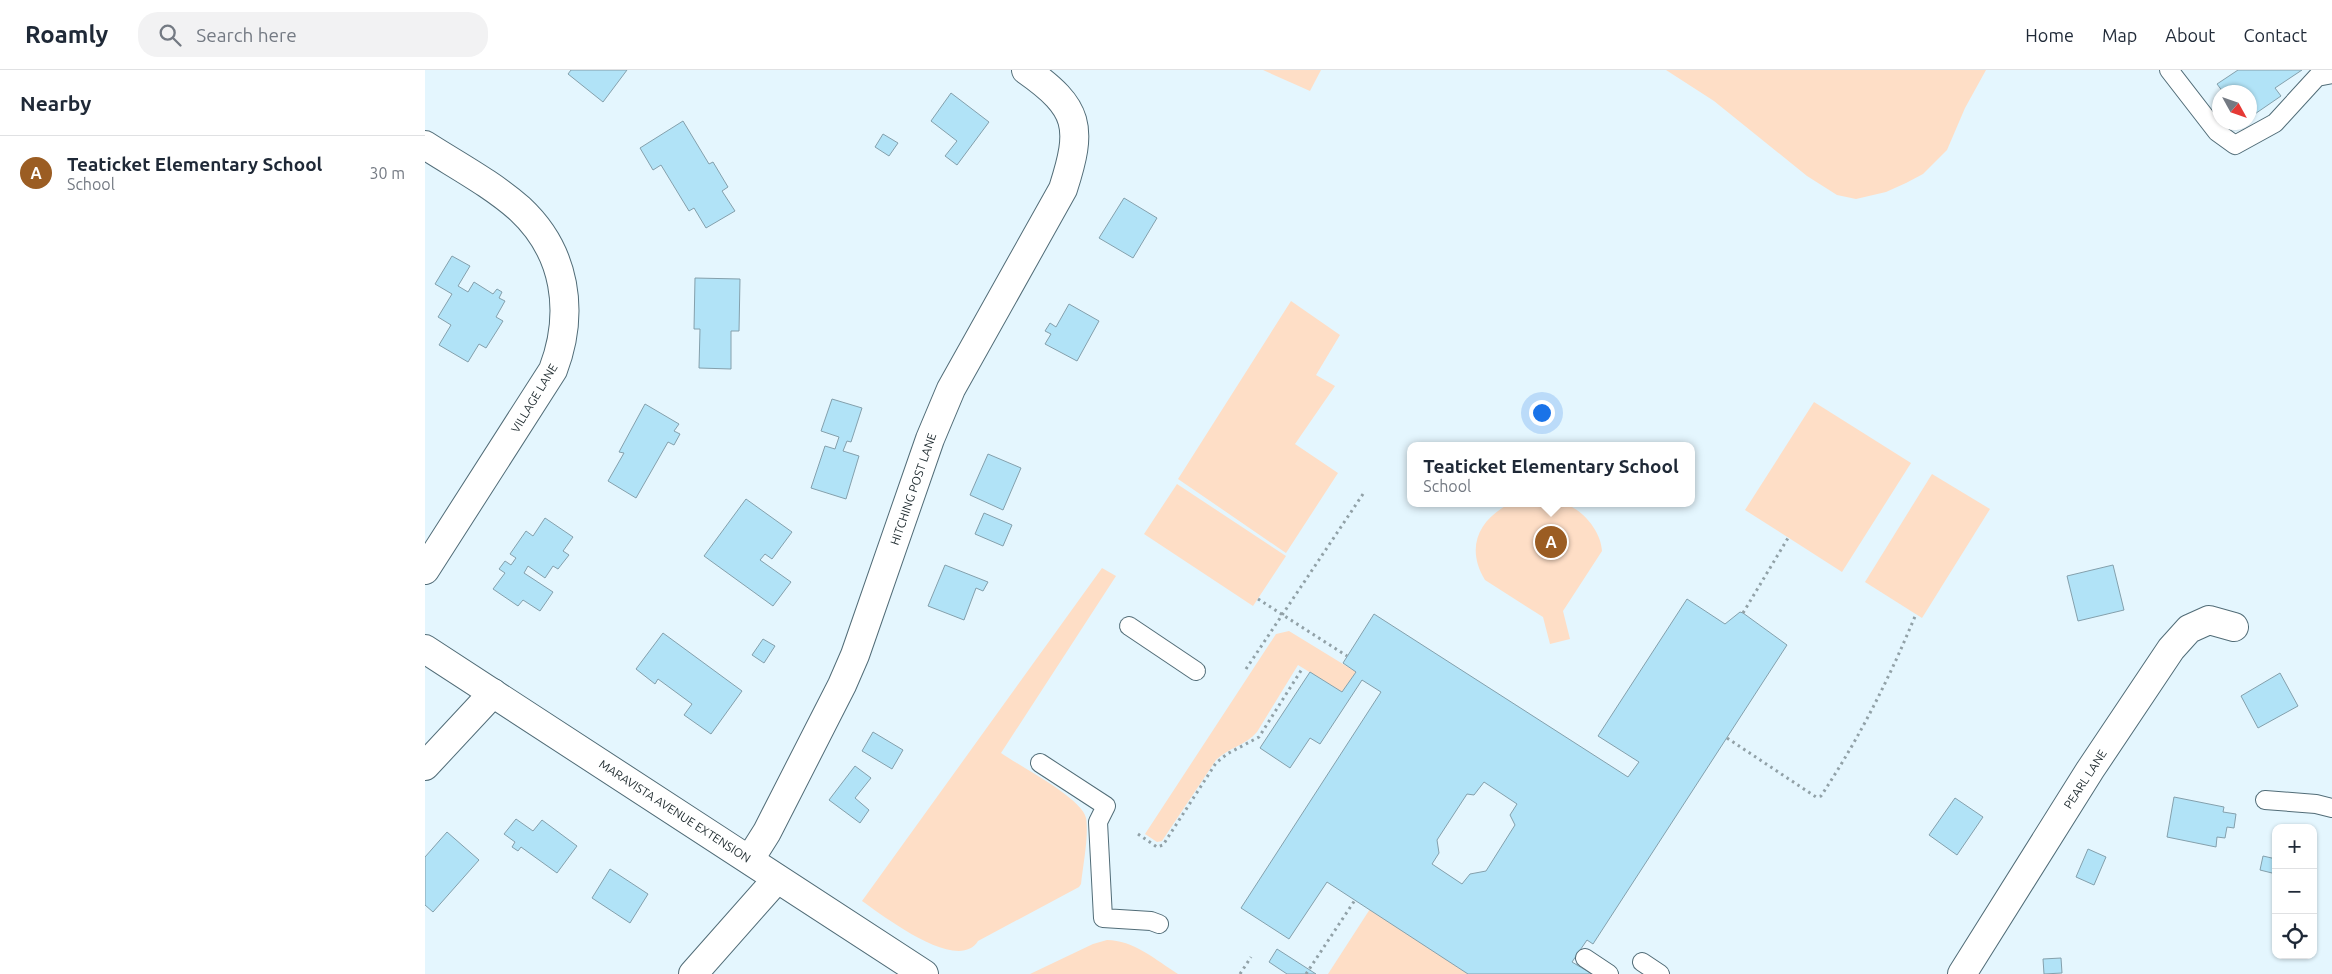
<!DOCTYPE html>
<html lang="en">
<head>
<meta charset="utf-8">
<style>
  :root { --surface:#fff; --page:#f2f2f3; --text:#1f2937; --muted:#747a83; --line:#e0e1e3; --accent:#9b5d23 }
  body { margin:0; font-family:Ubuntu,sans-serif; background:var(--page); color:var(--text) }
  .controls { position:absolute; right:15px; bottom:15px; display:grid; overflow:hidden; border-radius:10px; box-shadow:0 1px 4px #0004 }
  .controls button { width:45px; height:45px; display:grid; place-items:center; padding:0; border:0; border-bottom:1px solid var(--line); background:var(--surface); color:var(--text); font:25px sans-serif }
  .compass { position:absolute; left:1787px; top:15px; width:45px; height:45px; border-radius:50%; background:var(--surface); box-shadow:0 1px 4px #0004; rotate:130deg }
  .you { position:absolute; left:1116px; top:342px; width:18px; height:18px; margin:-12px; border:4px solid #fff; border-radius:50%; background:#1a73e8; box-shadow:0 0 0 8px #1a73e833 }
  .badge { display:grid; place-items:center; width:32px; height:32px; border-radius:50%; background:var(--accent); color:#fff; font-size:16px; font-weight:700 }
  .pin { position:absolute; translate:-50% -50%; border:2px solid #fff; box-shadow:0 1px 5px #0006 }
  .popup { position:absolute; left:982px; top:372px; width:288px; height:65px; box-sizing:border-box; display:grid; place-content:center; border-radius:10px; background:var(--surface); filter:drop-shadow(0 1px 4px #0005); font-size:16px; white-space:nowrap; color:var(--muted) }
  .popup b { font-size:19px; color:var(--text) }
  .popup::after { content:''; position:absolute; left:50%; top:100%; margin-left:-10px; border:10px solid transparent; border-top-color:var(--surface) }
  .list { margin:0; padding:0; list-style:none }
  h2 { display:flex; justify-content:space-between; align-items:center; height:65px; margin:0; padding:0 20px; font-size:21px }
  h2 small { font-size:16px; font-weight:400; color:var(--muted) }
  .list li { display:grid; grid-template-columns:32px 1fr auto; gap:15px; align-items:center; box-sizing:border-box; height:75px; padding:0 20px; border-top:1px solid var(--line) }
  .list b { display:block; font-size:19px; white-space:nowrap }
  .list p { margin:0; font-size:16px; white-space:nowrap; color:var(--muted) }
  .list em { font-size:16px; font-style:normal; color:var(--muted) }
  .icon { flex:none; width:28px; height:28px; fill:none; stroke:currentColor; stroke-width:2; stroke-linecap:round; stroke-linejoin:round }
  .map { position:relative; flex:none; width:1907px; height:904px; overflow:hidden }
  header { display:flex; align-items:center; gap:30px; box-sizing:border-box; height:70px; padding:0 25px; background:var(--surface); border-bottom:1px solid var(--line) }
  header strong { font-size:24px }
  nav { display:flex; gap:28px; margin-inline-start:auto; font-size:18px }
  .search { width:350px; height:45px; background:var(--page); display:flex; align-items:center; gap:12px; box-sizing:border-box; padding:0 18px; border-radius:20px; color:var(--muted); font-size:19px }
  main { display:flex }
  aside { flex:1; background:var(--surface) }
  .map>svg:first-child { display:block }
</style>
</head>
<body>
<header>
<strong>Roamly</strong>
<div class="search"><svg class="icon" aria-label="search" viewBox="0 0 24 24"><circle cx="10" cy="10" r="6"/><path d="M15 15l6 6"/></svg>Search here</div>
<nav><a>Home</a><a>Map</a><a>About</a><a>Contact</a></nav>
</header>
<main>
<aside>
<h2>Nearby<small></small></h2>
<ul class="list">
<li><span class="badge">A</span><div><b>Teaticket Elementary School</b><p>School</p></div><em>30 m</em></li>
</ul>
</aside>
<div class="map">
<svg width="1907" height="904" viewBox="0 0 1907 904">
  <rect width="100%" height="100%" fill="#e4f6fe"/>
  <g fill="#fedec6">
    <polygon points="838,0 896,0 885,21"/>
    <polygon points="1241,0 1561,0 1540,38 1522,80 1498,104 1481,113 1461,122 1431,129 1412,125 1382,106 1289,31"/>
    <polygon points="866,231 915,265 891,305 910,316 870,374 913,403 861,483 753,409"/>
    <polygon points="1389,332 1486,393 1417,502 1320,440"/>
    <polygon points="1507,404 1565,439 1497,548 1440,512"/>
    <polygon points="752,414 861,486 828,536 719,464"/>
    <path d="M 1086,433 C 1100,433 1124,430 1137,433 C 1157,438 1176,461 1177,481 L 1138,541 L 1145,569 L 1125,574 L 1118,547 L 1060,510 C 1040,477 1054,449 1086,433 Z"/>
    <path d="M 677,498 L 691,506 L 576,683 C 594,696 657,728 661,748 C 664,766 658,795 656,814 L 654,817 L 553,871 C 533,904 457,845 437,831 Z"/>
    <path d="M 864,561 L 931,602 L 917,622 L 873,595 L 832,662 C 821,675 803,678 791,690 L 737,771 L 732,772 L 720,764 L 851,564 Z"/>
    <polygon points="945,839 1043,904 903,904"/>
    <path d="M 682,870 C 708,870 731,890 753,904 L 605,904 L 668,874 Z"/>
  </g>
  <g fill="#b1e3f7" stroke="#84a0ac" fill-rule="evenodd">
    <polygon points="146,0 202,0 178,32 143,4"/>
    <polygon points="1813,0 1877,0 1850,18 1856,26 1824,48 1824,22 1798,22 1792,14"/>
    <polygon points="526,23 564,52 532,95 520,86 532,71 506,51"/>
    <polygon points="258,51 284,94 288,92 303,117 297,121 310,141 281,158 269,138 264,141 236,95 228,100 215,78"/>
    <polygon points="458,64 473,73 464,86 450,77"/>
    <polygon points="699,128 732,148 708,188 674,168"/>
    <polygon points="27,186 45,196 33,216 43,222 49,212 68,224 72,219 77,222 74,228 80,231 71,247 78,251 61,278 54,274 43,292 14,275 26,255 13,247 27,224 10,214"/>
    <polygon points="270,208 315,209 314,261 306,261 306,299 274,298 275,259 269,259"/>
    <polygon points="644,234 674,251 652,291 620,274 626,264 620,261 625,253 631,257"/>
    <polygon points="407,329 437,338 426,372 422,371 418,381 434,386 421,429 386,418 400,376 410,379 414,367 396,361"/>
    <polygon points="220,334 254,354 249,361 255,364 249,375 243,372 211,428 183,411 199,383 194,382"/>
    <polygon points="563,384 596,398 578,440 545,425"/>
    <polygon points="321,429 367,462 347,489 340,484 335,490 366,512 348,536 279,486"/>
    <polygon points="559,443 587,455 578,476 550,464"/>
    <polygon points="120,448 148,467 138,481 144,485 133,499 128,496 120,508 103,496 99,503 128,522 115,541 98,530 93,536 68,519 80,503 74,499 80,491 86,495 91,488 85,484 101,461 108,466"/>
    <polygon points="520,495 563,512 558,521 551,518 539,550 503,536"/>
    <polygon points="1688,495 1699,540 1653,551 1642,506"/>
    <path d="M 1262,529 L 1300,554 L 1315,542 L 1318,543 L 1362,575 L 1168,874 L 1162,870 L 1147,892 L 1167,904 L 1043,904 L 902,812 L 864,869 L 816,838 L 956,622 L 937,610 L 895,674 L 885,668 L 865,698 L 835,678 L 885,602 L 917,622 L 931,602 L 918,593 L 949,544 L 1203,707 L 1214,692 L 1173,666 ZM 1059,712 L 1092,734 L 1085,745 L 1090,755 L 1061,801 L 1045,804 L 1037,814 L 1007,794 L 1014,783 L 1012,770 L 1042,724 L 1049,725 Z"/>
    <polygon points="238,563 317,621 286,664 259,645 267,634 233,609 230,614 211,599"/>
    <polygon points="338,569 350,576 339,593 327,585"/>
    <polygon points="1855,603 1873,636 1833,658 1816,626"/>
    <polygon points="448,662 478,680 467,699 437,681"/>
    <polygon points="430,696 446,708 430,728 444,740 435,753 404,730"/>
    <polygon points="1749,727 1799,737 1798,742 1811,744 1809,758 1802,757 1800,768 1792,767 1791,777 1742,767"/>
    <polygon points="1530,728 1558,747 1532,785 1504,765"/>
    <polygon points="91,749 108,761 117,750 152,776 132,803 96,777 93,781 87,777 90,772 79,764"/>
    <polygon points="22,762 54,790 8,842 0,835 0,787"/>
    <polygon points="1663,779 1681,787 1669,815 1651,807"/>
    <polygon points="1838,786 1851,789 1851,804 1835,800"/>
    <polygon points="185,799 223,824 205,853 167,828"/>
    <polygon points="852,879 891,904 862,904 844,892"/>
    <polygon points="1636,888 1637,903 1619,904 1618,889"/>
  </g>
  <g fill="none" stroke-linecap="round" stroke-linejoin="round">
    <g stroke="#516c77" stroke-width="20">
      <g id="service">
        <polyline points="1744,0 1792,62 1810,75 1850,53 1892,7 1907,4"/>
        <polyline points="704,556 771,601"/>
        <polyline points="615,693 681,736 673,752 678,848 726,851 734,854"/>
        <polyline points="1840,730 1891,734 1907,738"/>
        <polyline points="1160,888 1184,904"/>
        <polyline points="1217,892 1235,904"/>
      </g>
    </g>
    <g stroke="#516c77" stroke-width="30">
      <g id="minor">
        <path d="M 0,75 C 31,95 67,114 95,139 C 141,182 150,242 128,300 L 0,500"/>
        <polyline points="0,696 68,623"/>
        <path d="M 325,789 L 342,762 L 417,615 L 430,585 L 505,369 L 526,319 L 638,119 C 658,57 655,38 601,0"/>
        <polyline points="268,904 352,809"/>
        <polyline points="1537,904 1665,700 1746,579 1764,559 1784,550 1809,557"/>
      </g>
    </g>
    <g stroke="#516c77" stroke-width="30">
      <polyline id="secondary" points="0,579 499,904"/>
    </g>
    <g stroke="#91a1a7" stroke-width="3" stroke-dasharray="2.5 4" stroke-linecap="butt">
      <polyline points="833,529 922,586"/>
      <polyline points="1318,543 1363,468"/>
      <polyline points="821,599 938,424"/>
      <path d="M 1302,668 L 1391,727 L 1396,726 C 1435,667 1464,609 1491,544"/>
      <polyline points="713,764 732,777 738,775 791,693 802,684 834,667 877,599"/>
      <polyline points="815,904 826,887"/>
      <polyline points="881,904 930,830"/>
    </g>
    <use href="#service" stroke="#fff" stroke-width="18"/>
    <use href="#minor" stroke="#fff" stroke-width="28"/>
    <use href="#secondary" stroke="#fff" stroke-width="28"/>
  </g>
  <g text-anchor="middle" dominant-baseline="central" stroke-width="4.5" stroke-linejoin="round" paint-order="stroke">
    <g font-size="12" fill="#1e2a2e" stroke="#fff">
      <text transform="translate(109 328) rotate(-59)">VILLAGE LANE</text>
      <text transform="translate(488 419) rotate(-71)">HITCHING POST LANE</text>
      <text transform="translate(1660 709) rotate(-57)">PEARL LANE</text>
      <text transform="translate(250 741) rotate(33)">MARAVISTA AVENUE EXTENSION</text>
    </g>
  </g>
</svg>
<div class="controls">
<button>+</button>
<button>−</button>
<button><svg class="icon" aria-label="locate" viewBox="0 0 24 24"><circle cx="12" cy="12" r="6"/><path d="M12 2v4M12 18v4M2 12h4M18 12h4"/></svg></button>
</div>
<svg class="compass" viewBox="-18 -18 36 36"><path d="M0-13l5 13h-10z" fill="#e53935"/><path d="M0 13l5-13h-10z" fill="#747a83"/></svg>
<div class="you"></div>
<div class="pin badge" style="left:1126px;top:472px">A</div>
<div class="popup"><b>Teaticket Elementary School</b>School</div>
</div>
</main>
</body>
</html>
